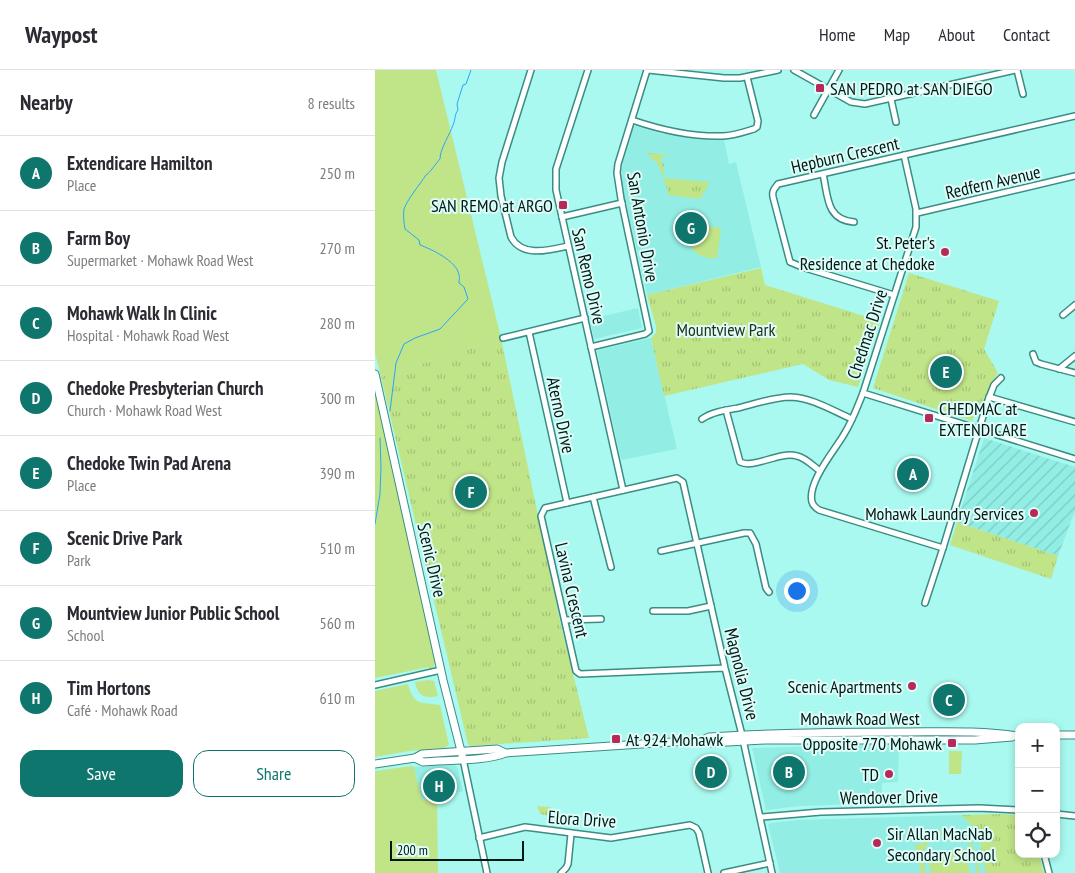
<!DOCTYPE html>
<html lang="en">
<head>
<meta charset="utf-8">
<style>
  :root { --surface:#fff; --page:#f7f7f7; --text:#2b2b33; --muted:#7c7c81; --line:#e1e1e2; --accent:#0f766e }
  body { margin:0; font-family:"PT Sans Narrow",sans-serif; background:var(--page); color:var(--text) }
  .controls { position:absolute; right:15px; bottom:15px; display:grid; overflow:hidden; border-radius:10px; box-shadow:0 2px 8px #0003 }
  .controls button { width:45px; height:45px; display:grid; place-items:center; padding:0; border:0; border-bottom:1px solid var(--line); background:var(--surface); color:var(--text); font:25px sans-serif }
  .scale { position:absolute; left:15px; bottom:12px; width:134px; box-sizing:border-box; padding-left:5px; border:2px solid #011916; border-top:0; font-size:14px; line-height:18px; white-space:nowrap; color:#011916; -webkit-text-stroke:4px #defcf8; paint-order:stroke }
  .you { position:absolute; left:421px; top:520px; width:18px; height:18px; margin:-12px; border:4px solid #fff; border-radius:50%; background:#1a73e8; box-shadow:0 0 0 8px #1a73e833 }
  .badge { display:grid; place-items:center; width:32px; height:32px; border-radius:50%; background:var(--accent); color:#fff; font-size:16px; font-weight:700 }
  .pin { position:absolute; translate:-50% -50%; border:2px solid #fff; box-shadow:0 1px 5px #0006 }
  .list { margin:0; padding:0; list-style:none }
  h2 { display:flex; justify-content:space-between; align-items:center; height:65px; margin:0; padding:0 20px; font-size:21px }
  h2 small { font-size:16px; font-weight:400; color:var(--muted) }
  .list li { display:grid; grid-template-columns:32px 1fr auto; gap:15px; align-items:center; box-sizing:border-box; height:75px; padding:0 20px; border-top:1px solid var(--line) }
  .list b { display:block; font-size:19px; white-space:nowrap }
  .list p { margin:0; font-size:16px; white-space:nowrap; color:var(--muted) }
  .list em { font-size:16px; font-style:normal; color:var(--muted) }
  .actions { display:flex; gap:10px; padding:15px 20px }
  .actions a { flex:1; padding:11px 0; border:1px solid var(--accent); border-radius:15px; text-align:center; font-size:18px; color:var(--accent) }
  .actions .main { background:var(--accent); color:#fff }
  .icon { flex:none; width:28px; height:28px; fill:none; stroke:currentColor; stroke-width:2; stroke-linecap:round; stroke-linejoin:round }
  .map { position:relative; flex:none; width:700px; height:803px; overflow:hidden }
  header { display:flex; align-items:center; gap:30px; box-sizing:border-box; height:70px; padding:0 25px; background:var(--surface); border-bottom:1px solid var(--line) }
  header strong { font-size:24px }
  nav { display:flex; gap:28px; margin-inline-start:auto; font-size:18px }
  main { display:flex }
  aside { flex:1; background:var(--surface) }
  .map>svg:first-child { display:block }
</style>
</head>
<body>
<header>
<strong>Waypost</strong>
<nav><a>Home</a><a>Map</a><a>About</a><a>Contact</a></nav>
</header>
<main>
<aside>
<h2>Nearby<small>8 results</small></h2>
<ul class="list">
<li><span class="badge">A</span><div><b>Extendicare Hamilton</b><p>Place</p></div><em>250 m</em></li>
<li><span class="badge">B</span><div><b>Farm Boy</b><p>Supermarket · Mohawk Road West</p></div><em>270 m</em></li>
<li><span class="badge">C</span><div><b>Mohawk Walk In Clinic</b><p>Hospital · Mohawk Road West</p></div><em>280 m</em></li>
<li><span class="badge">D</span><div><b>Chedoke Presbyterian Church</b><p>Church · Mohawk Road West</p></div><em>300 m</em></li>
<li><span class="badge">E</span><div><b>Chedoke Twin Pad Arena</b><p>Place</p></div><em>390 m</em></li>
<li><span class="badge">F</span><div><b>Scenic Drive Park</b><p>Park</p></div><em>510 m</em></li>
<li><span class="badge">G</span><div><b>Mountview Junior Public School</b><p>School</p></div><em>560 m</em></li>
<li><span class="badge">H</span><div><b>Tim Hortons</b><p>Café · Mohawk Road</p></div><em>610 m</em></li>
</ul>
<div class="actions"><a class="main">Save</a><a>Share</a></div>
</aside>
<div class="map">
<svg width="700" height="803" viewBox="0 0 700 803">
  <defs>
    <pattern id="industrial-furrows" width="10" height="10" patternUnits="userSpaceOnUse" patternTransform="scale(1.25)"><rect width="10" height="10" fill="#92eee4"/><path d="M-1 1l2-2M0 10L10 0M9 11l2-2" fill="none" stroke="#7cccc3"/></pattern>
    <pattern id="park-tufts" width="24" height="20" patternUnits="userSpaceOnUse" patternTransform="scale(1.25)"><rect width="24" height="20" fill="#c0e488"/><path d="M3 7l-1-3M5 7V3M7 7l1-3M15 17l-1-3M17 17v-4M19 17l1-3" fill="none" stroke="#a3c375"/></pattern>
  </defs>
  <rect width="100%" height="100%" fill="#a9f9f0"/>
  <g fill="#92eee4">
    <polygon points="261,56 287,64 349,70 354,94 361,92 386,197 272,225 246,112 248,92 258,57"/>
    <polygon points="263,238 267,258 219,269 215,249"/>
    <polygon points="276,268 302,379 246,390 222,282 223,280"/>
    <polygon points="524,674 523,712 507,713 507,733 425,736 391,740 377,678"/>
    <polygon points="80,695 83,699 88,721 47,730 39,697"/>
    <polygon points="586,745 605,763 606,783 612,803 405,803 393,755 395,753 423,750"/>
  </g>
  <polygon fill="url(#industrial-furrows)" points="609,368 700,397 700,441 683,486 582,452"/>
  <g fill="#c0e488">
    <polygon points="0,0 61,0 126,268 6,307 0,283"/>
    <path d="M 315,156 L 343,157 L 346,160 L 342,188 C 321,190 309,176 315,156 Z"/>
    <polygon points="0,319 61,591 58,597 54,599 54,597 0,608"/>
    <path d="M 52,610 L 59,611 L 63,626 C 49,629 43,626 40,612 Z"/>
    <path d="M 33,614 C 39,636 45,632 65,635 L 74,675 L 69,678 L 34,681 L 0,687 L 0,621 Z"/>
    <polygon points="574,681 587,681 586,704 574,704"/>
    <polygon points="37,696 39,697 47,730 62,727 63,803 0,803 0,701"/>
    <polygon points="349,709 348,713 320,714 320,710"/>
    <path d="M 575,759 C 600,765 600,781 605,803 L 602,803 C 600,794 599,781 593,773 C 580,755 552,763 549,784 C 547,790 550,797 551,803 L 546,803 L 540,775 L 549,773 L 560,762 Z"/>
    <polygon points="590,778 595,803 556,803 552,786"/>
  </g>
  <g fill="url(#park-tufts)">
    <polygon points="271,83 295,85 287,86 286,93 289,94 288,108 335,112 325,129 292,125 293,122 283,94"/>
    <polygon points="386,198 390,215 505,251 483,317 454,310 428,294 289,326 276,268 281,263 281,256 272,225"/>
    <polygon points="534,203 624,231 609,279 623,303 597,351 498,318"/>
    <polygon points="126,268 186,556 214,668 96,676 93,674 6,307"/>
    <polygon points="582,452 683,486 676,509 575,475"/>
    <polygon points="162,736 176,737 175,746 165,744"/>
    <polygon points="625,744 644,745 644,784 664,784 669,803 611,803 606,783 605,763 586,745"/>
  </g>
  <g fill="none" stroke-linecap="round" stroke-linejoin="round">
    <g stroke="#29a5ff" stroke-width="1">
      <path d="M 15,341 L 21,293 L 29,274 L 40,268 L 65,259 L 93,229 L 89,217 L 84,213 C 84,210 85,207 84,205 C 82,191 56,179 45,175 L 44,170 L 30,159 C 29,153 28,145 29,139 C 32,130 45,114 51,105 C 54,104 62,92 65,89 C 65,79 75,64 78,55 C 81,49 79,45 83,40 L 82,34 L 88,15 L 91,14 L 96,0"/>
      <polyline points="0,454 5,424 6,397 5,368"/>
    </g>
    <g stroke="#3b8c84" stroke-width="8">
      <g id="street">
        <path d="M 156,0 L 127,92 L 124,108 L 126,126 L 136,167 C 147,188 175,180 193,176"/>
        <polyline points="213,0 181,99 181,120 248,420"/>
        <polyline points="273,0 349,8 365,8 403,0"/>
        <polyline points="419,0 476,32 490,34 640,0"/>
        <polyline points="642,0 648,24"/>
        <polyline points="516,29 521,52"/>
        <polyline points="439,45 464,0"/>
        <path d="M 257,50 C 286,60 317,67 348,66 C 358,66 369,62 379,59 L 382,57 L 383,51 L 372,7"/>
        <polyline points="529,85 541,139 541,157 488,323 700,389"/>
        <path d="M 448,104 C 453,126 451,150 479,152"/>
        <polyline points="542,143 700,106"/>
        <polyline points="187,147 247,133"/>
        <path d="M 519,225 L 427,197 L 415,192 L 398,127 C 397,121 399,119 403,114 L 700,46"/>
        <polyline points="688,245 700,235"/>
        <polyline points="154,262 192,433"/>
        <polyline points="128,268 210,248"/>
        <polyline points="216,277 270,264 274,261 246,129 242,103 243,94 272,0"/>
        <polyline points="658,284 661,292 666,294 700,303"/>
        <polyline points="684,299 700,286"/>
        <path d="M 488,323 C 482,338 477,352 468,366 C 459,381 432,413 437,432 C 438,436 441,438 444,440 L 568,478 L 612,333 L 619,315 L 626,308"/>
        <polyline points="614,327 700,352"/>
        <path d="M 351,340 L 365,392 C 380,399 404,381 422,386 C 431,388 438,396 445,401"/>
        <path d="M 327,349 C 337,342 351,340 363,338 C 380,334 398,327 416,327 C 438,328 458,341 477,349"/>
        <polyline points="218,427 236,497"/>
        <polyline points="286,481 369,463 375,463 381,474 391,518 394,522"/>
        <polyline points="550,533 568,478"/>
        <polyline points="278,541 313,541 336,536"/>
        <polyline points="190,550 226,549"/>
        <polyline points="350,598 205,604 201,601 166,446 170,438 302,408 308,412 350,598 367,665 397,803"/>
        <polyline points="0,615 66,600"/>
        <polyline points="88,689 112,803"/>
        <polyline points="681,744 700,746"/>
        <polyline points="386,747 446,742 604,738 644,740"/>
        <polyline points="104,768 150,757 236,768 315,755 321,758 324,763 333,803"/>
        <polyline points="669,784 674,803"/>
        <polyline points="186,803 191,798 193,794 196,764"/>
        <polyline points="349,803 395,793"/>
      </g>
    </g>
    <g stroke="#3b8c84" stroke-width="9">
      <g id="secondary">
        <polyline points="0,304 68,610 88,689"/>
        <polyline points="681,665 700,665"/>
        <polyline points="328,670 335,673 390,670 600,670 637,667"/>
        <path d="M 40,688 L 48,692 C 68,690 114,691 130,683 L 328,670 L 334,667 C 398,663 463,662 528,662 C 565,662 605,660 642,666"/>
        <polyline points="0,694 40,688 47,684 122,679 130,683"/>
      </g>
    </g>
    <use href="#street" stroke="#fff" stroke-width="5"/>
    <use href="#secondary" stroke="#fff" stroke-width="7"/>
  </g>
  <g fill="#b82959" stroke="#defcf8" stroke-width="2">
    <rect x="440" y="13" width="10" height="10" rx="2.5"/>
    <rect x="183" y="130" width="10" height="10" rx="2.5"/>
    <circle cx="570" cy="182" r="5"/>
    <rect x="549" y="343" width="10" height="10" rx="2.5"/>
    <circle cx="659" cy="443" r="5"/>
    <circle cx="537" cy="616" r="5"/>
    <rect x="236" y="664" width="10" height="10" rx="2.5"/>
    <rect x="572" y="668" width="10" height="10" rx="2.5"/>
    <circle cx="514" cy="704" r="5"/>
    <circle cx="502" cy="773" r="5"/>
  </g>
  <g text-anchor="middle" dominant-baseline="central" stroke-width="4" stroke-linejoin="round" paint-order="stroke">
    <g font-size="18" fill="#011916" stroke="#defcf8" text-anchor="end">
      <text x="455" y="18" text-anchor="start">SAN PEDRO at SAN DIEGO</text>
      <text x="178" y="135">SAN REMO at ARGO</text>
      <text x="560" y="172">St. Peter's<tspan x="560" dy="21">Residence at Chedoke</tspan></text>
      <text x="564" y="338" text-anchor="start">CHEDMAC at<tspan x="564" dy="21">EXTENDICARE</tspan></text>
      <text x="649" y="443">Mohawk Laundry Services</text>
      <text x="527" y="616">Scenic Apartments</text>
      <text x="251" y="669" text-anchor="start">At 924 Mohawk</text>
      <text x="567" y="673">Opposite 770 Mohawk</text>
      <text x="504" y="704">TD</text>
      <text x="512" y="763" text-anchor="start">Sir Allan MacNab<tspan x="512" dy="21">Secondary School</tspan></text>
    </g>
    <g font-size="18" fill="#011916" stroke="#defcf8">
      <text transform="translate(470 85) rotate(-13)">Hepburn Crescent</text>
      <text transform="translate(618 112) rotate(-13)">Redfern Avenue</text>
      <text transform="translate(268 157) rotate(80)">San Antonio Drive</text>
      <text transform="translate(214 206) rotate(77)">San Remo Drive</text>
      <text transform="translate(492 264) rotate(-72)">Chedmac Drive</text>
      <text transform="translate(186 345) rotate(78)">Aterno Drive</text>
      <text transform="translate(57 490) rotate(77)">Scenic Drive</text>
      <text transform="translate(197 520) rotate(77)">Lavina Crescent</text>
      <text transform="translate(367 604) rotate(76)">Magnolia Drive</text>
      <text x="485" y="648">Mohawk Road West</text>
      <text transform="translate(514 727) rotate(-1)">Wendover Drive</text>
      <text transform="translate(207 749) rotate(4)">Elora Drive</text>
    </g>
    <g font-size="18" fill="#262f19" stroke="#defcf8">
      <text x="351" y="259">Mountview Park</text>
    </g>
  </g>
</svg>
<div class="controls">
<button>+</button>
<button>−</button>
<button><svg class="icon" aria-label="locate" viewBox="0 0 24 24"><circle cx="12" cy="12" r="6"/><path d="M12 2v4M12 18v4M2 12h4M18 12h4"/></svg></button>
</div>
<div class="scale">200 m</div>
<div class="you"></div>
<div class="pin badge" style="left:538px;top:404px">A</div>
<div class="pin badge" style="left:414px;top:702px">B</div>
<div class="pin badge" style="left:574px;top:630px">C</div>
<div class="pin badge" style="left:336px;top:702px">D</div>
<div class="pin badge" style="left:571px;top:302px">E</div>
<div class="pin badge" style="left:96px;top:422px">F</div>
<div class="pin badge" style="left:316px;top:158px">G</div>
<div class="pin badge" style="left:64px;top:716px">H</div>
</div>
</main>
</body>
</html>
